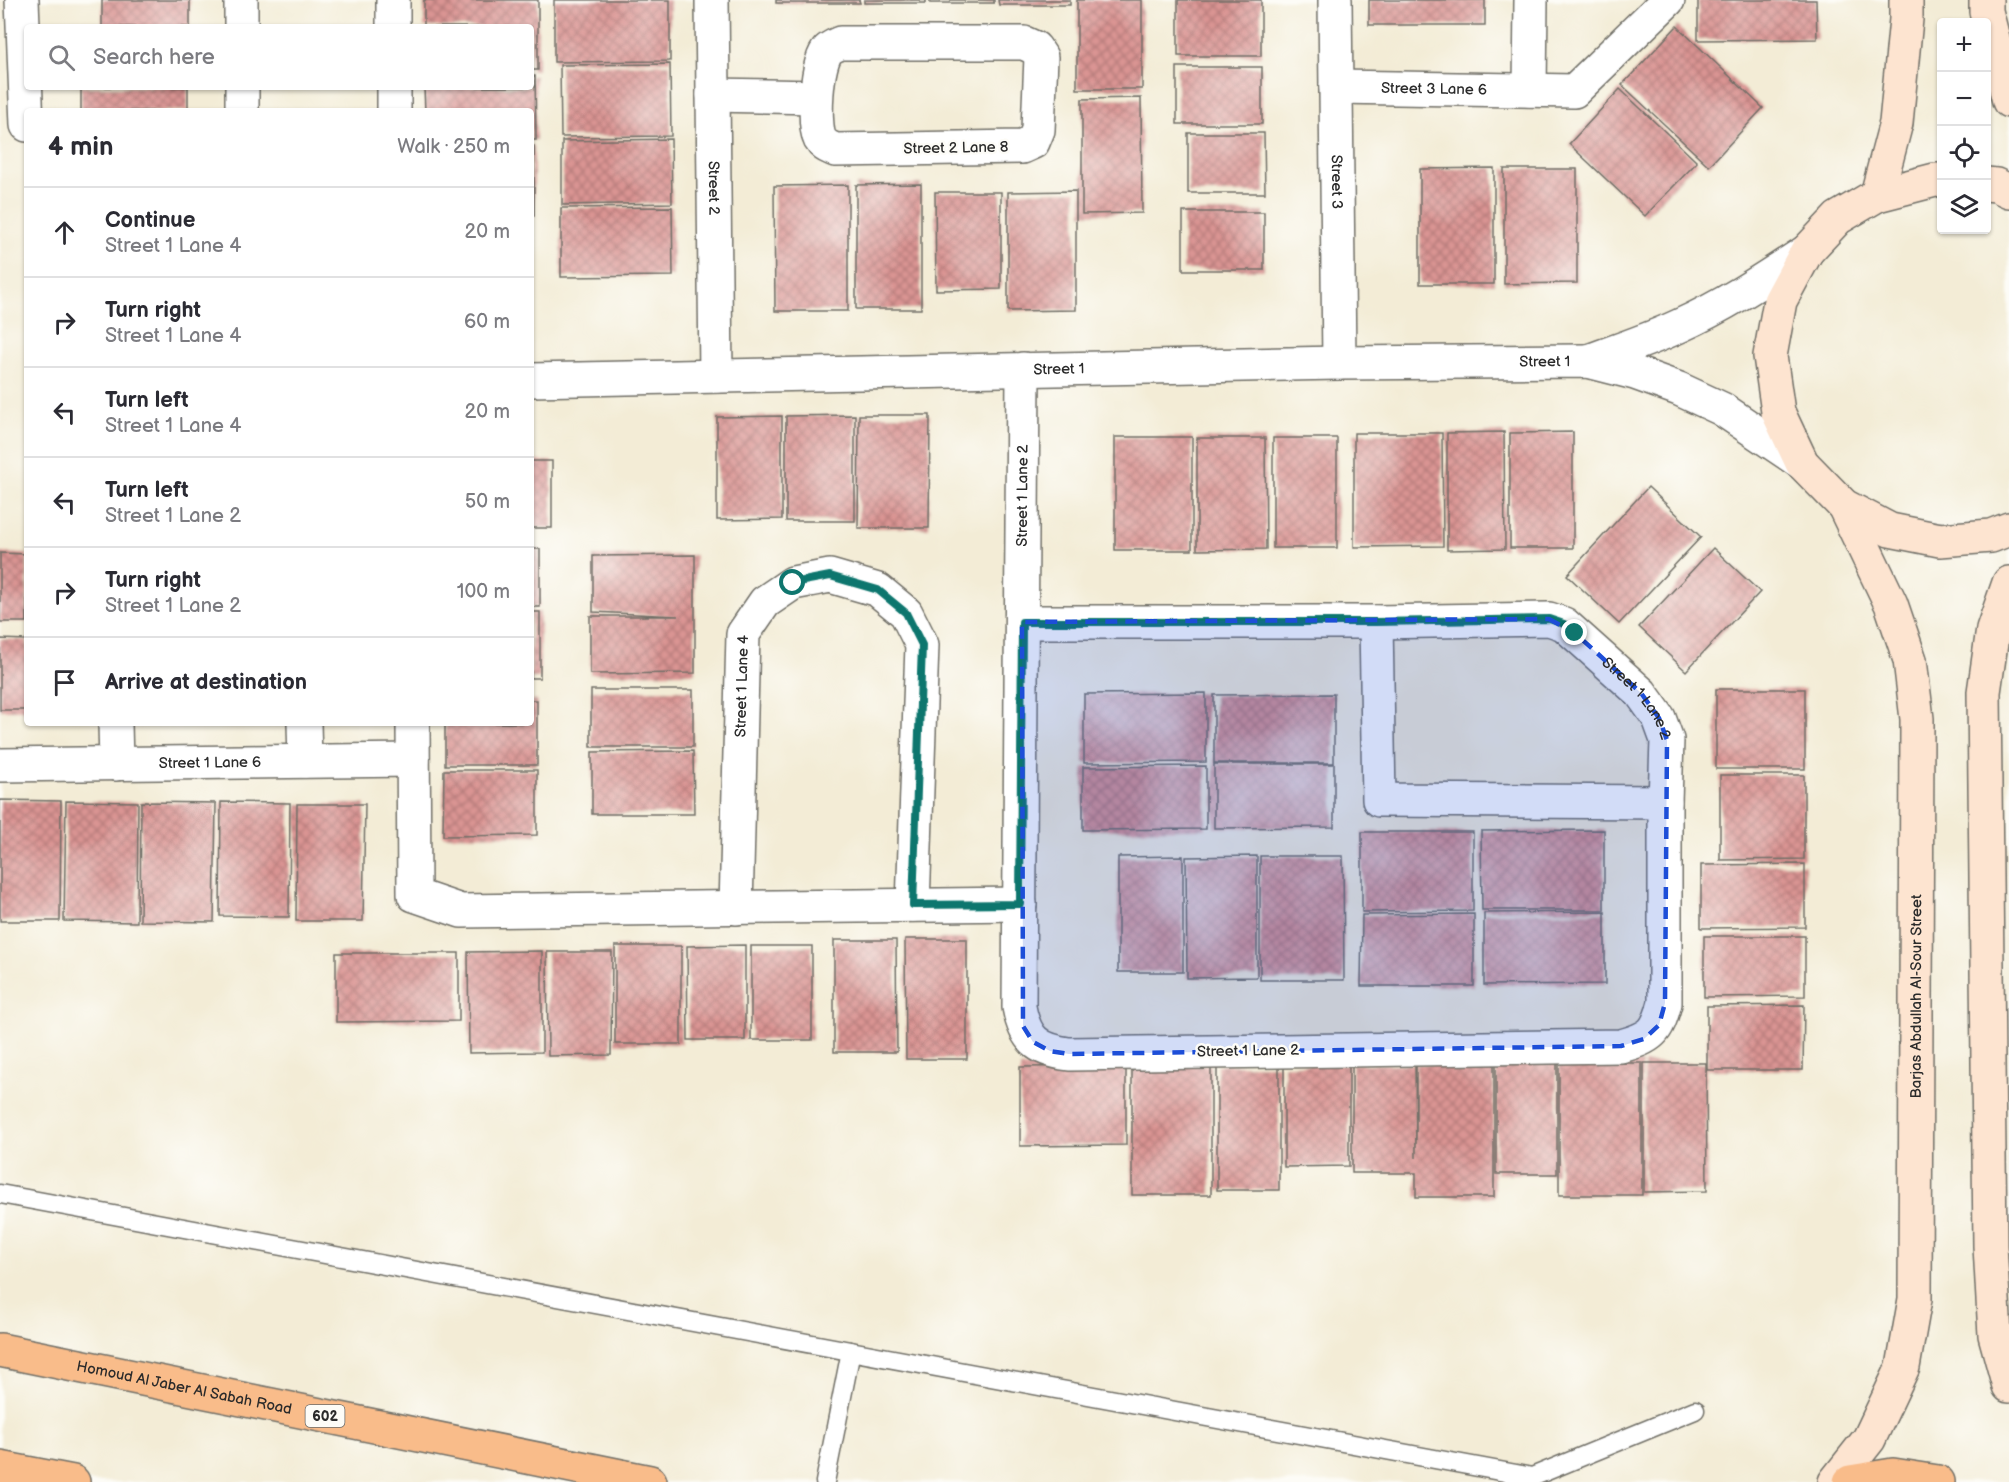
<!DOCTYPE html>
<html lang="en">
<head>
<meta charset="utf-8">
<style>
  :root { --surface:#fff; --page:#f2f2f3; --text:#2b2b33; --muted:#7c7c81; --line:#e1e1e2 }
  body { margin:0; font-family:"Balsamiq Sans",sans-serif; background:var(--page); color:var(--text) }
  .controls { position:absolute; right:18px; top:18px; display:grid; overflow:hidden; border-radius:6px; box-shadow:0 2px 4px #0004 }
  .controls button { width:54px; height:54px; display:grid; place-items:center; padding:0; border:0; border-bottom:2px solid var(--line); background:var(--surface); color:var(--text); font:30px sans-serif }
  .stop { position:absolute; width:18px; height:18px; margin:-14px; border:4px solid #0f766e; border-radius:50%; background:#fff }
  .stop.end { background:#0f766e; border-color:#fff; box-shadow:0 2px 6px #0008 }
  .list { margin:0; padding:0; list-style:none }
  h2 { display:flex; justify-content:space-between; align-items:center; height:78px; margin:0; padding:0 24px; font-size:26px }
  h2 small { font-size:20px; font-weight:400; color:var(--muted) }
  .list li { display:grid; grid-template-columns:39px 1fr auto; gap:18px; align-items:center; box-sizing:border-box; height:90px; padding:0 24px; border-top:2px solid var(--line) }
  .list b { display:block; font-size:22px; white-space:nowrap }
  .list p { margin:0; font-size:20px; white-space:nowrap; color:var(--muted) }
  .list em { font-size:20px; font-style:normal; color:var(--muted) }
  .icon { flex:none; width:33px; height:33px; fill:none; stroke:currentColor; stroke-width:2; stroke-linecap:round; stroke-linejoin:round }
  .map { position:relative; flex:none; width:2009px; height:1482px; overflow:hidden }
  .search { position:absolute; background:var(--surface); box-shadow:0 2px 4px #0004; left:24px; top:24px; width:510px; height:66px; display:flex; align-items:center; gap:15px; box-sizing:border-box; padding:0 21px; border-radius:6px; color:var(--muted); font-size:22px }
  .panel { position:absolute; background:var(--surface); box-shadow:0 2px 4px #0004; left:24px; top:108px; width:510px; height:618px; border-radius:6px }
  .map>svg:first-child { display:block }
</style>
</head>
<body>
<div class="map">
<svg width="2009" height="1482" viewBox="0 0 2009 1482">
  <defs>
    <pattern id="building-cross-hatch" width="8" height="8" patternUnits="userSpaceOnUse" patternTransform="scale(1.5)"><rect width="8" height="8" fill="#da9493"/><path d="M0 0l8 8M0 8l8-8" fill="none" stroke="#b17978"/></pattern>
  </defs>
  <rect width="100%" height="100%" fill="#fdfcf7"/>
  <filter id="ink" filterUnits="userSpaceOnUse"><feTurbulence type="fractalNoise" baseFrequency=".0167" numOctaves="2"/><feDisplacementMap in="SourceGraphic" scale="12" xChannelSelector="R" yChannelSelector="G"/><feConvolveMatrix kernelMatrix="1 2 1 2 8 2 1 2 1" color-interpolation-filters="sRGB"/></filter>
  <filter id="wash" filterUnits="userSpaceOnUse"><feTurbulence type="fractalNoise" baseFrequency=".008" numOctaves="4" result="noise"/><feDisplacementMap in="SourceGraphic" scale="24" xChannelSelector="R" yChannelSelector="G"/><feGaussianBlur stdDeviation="1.35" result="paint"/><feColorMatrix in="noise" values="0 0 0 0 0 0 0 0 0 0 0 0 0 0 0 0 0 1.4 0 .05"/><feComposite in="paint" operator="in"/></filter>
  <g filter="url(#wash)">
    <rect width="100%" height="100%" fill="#f3ecd6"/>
    <g id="blocks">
      <g fill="url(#building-cross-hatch)">
        <rect x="102" y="0" width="88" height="27"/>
        <polygon points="424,0 538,0 538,70 531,70 531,27 424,27"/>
        <polygon points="554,0 670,0 670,61 554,62"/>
        <polygon points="776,0 859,0 860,3 776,3"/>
        <rect x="864" y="0" width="62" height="3"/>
        <rect x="930" y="0" width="64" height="3"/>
        <polygon points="998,0 1070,0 1070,5 999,5"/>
        <rect x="1077" y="0" width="65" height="89"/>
        <rect x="1178" y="0" width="83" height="56"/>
        <rect x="1369" y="0" width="116" height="25"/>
        <polygon points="1698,0 1816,0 1817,39 1698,40"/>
        <polygon points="1677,26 1763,108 1709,166 1622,85"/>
        <polygon points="670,64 671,136 561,137 560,65"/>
        <rect x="1177" y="67" width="85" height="57"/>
        <polygon points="531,76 535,76 536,140 531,140 531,111 425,111 424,87 531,87"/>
        <rect x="81" y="87" width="107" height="24"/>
        <polygon points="1620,89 1697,162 1645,216 1569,144"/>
        <polygon points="1141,98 1142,213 1082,214 1082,99"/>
        <polygon points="1188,133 1264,133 1265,193 1188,193"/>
        <polygon points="671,139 672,203 562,205 562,141"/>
        <rect x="531" y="146" width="3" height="70"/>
        <polygon points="1494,168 1494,284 1420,284 1420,169"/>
        <polygon points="1504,169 1577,169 1577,283 1504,284"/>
        <polygon points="921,184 921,309 856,309 856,185"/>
        <polygon points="848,185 848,311 775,311 774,186"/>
        <polygon points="1076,191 1076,310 1008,311 1008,192"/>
        <polygon points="935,192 1001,192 1001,289 936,290"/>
        <polygon points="672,207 673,276 561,277 561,208"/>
        <rect x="1183" y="212" width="81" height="58"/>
        <polygon points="855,415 855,521 786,521 786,416"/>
        <polygon points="859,415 930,415 929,528 858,528"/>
        <polygon points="782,416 782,519 717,520 717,417"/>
        <polygon points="1504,432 1505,549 1447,550 1447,433"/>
        <polygon points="1573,432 1573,548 1510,548 1510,433"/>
        <polygon points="1354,433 1442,433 1443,546 1354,547"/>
        <rect x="1115" y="437" width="77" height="113"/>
        <polygon points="1197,438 1265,438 1266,549 1197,550"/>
        <rect x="1273" y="438" width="64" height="110"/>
        <rect x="531" y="461" width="21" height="67"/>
        <polygon points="1648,487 1701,537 1619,624 1567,575"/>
        <polygon points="1713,548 1760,592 1686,671 1639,627"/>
        <rect x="531" y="549" width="9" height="58"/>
        <polygon points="0,553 27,554 27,622 0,622"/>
        <polygon points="695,555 695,673 590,674 590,616 678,616 593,612 593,556"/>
        <rect x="531" y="612" width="9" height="66"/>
        <polygon points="0,639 27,640 27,710 0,710"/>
        <rect x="1716" y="689" width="89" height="80"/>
        <rect x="591" y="690" width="102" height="57"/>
        <polygon points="1206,693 1206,762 1084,763 1084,694"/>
        <polygon points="1334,694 1334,763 1214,763 1214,695"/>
        <polygon points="531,700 537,700 537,765 445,765 445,723 531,723"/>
        <polygon points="693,751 694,814 592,814 592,752"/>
        <polygon points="1214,764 1334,764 1334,827 1214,828"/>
        <polygon points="1206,766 1206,829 1083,830 1083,767"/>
        <polygon points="444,770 537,770 537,835 443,836"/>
        <polygon points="1720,775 1804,775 1804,859 1720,860"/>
        <polygon points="0,800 61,801 60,921 0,921"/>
        <polygon points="66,801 138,802 137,922 64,921"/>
        <polygon points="141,802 216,803 214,922 140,921"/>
        <polygon points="221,802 290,803 289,917 220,916"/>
        <polygon points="297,804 365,804 363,921 296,921"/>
        <polygon points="1604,830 1604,910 1482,910 1481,831"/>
        <polygon points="1362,832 1473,832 1473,911 1362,912"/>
        <polygon points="1183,856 1183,972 1118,972 1118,857"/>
        <polygon points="1257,856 1257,977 1187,978 1186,857"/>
        <polygon points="1260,856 1343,856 1344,980 1260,980"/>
        <polygon points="1805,864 1805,927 1701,928 1701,865"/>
        <polygon points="1605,912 1605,984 1484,985 1484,913"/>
        <polygon points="1474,914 1474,986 1361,986 1362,915"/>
        <polygon points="1704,936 1805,936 1805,996 1704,997"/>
        <polygon points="905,939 967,939 967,1059 906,1059"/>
        <polygon points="834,940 896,940 897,1052 834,1052"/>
        <polygon points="745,945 745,1040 688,1040 687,946"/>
        <rect x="615" y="946" width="66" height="98"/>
        <rect x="751" y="946" width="61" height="94"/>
        <polygon points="542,951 542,1052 469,1053 468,952"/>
        <polygon points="547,952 612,952 611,1055 548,1056"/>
        <polygon points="336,953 459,953 459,1021 336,1022"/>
        <polygon points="1804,1005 1803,1070 1707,1070 1707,1006"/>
        <polygon points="1557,1063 1557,1174 1496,1174 1496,1064"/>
        <rect x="1559" y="1063" width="83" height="132"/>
        <polygon points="1644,1063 1706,1063 1707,1191 1644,1192"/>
        <polygon points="1349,1064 1349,1166 1284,1167 1284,1065"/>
        <polygon points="1352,1064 1415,1064 1416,1158 1416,1064 1494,1064 1494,1197 1416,1197 1416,1173 1352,1173"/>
        <polygon points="1211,1065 1211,1195 1132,1195 1132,1066"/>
        <rect x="1217" y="1065" width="62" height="125"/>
        <polygon points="1126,1066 1126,1145 1020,1146 1020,1067"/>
      </g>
    </g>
  </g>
  <g filter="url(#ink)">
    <use href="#blocks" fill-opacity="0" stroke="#716f67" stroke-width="1.5"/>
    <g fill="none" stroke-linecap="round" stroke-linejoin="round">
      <g stroke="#716f67" stroke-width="21">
        <g id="lane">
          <polyline points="0,1194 1532,1477 1695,1410"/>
          <polyline points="825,1482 851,1351"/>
        </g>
      </g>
      <g stroke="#716f67" stroke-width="36">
        <g id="street">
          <polyline points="22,0 27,125"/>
          <polyline points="241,0 241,27"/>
          <polyline points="393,0 393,27"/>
          <path id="s1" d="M 712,0 L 716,376"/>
          <path id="s2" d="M 1335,0 L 1339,363"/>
          <path d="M 840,43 L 1024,43 L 1035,48 L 1041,57 L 1038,130 L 1033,142 L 1022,147 L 835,150 C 829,147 824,146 820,139 C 813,125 816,62 828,50 C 831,47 836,45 840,43 Z"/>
          <polyline points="242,87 242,111"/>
          <polyline points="394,87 394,111"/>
          <path id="s3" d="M 1336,87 L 1574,91 L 1668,0"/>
          <polyline points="1530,90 1531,0"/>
          <polyline points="713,95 816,97"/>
          <path d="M 1588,361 C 1619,350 1649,340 1679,326 C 1724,306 1766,278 1807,251"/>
          <path id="s4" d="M 531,380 L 1339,363 L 1588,361 L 1635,373 L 1679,389 L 1722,409 L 1802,463"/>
          <path id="s5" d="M 1022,622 L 1376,622 L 1549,619 L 1564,624 L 1641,693 L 1659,718 L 1667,740 L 1665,802 L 1665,1003 C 1657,1033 1652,1037 1621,1046 L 1069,1054 C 1037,1050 1025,1039 1019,1007 L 1023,369"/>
          <polyline points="1376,622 1379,800 1665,802"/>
          <polyline points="115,723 116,764"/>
          <polyline points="304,723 305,761"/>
          <polyline points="413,723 414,895 461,911 1020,904"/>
          <path id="s6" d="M 0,765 L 413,760"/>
          <path id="s7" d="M 736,908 L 743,634 L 765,602 L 793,583 L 830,576 L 878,590 L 906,613 L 922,645 L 913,905"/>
        </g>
      </g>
      <g stroke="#716f67" stroke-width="36">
        <g id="secondary">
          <polyline points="1986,0 1986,11 2009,101"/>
          <polyline points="1942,180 1935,180 1877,195 1838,218 1807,251 1780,301 1770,356 1778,412 1802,463 1844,506 1890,530 1940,540 1991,536 2009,529"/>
          <polyline points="1986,184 1996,185 2009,191"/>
          <polyline points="1877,195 1896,123 1906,19 1906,0"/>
          <polyline points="2009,583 1993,629 1984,692 1990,1246 1995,1335 2009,1386"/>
          <path id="s8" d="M 1835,1482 L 1869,1439 L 1903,1367 L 1915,1299 L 1917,719 L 1910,660 L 1891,604 L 1844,506"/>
        </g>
      </g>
      <g stroke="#716f67" stroke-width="36">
        <g id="primary">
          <path id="s9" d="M 0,1350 L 650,1482"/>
          <polyline points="0,1468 73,1482"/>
          <polyline points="1850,1482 1893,1475 1938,1482"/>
        </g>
      </g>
      <use href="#lane" stroke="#fff" stroke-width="18"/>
      <use href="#street" stroke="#fff" stroke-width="33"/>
      <use href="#secondary" stroke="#fde4d0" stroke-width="33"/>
      <use href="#primary" stroke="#f9bc8a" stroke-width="33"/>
    </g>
  </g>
  <g fill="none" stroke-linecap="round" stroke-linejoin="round" filter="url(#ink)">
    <polyline stroke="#0f766e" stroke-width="8" points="793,583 830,576 878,590 906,613 922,645 913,905 1020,904 1022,622 1376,622 1549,619 1564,624 1575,633"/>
  </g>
  <path fill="#1d4ed8" fill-opacity="0.2" stroke="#1d4ed8" stroke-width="4.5" stroke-dasharray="12 8" stroke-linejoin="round" d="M 1549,619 L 1575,633 L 1641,693 L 1659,718 L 1667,740 L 1665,1003 L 1659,1025 L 1644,1039 L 1621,1046 L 1069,1054 L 1050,1051 L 1033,1042 L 1023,1026 L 1022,622 Z"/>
  <g text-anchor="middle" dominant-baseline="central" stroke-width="5" stroke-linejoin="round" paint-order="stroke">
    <rect fill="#fdfcf7" stroke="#6a6a68" stroke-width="1.5" x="305.5" y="1405" width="39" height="22" rx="4.5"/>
    <g font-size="14" font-weight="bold" fill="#2b2b2b">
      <text x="325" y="1416">602</text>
    </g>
    <g font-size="15" fill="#2b2b2b" stroke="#fdfcf7">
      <text stroke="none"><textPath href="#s3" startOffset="98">Street 3 Lane 6</textPath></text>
      <text transform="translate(956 148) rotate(-1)">Street 2 Lane 8</text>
      <text stroke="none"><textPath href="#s2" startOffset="182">Street 3</textPath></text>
      <text stroke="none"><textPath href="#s1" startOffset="188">Street 2</textPath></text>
      <text stroke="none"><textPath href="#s4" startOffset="1014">Street 1</textPath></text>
      <text stroke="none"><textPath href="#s4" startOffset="528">Street 1</textPath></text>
      <text stroke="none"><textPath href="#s5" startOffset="2169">Street 1 Lane 2</textPath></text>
      <text stroke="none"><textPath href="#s7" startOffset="222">Street 1 Lane 4</textPath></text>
      <text stroke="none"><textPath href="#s5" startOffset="648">Street 1 Lane 2</textPath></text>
      <text stroke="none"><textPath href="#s6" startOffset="210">Street 1 Lane 6</textPath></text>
      <text stroke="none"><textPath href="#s8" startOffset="506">Barjas Abdullah Al-Sour Street</textPath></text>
      <text transform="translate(1248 1051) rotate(-1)">Street 1 Lane 2</text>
      <text stroke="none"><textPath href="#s9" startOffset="188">Homoud Al Jaber Al Sabah Road</textPath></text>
    </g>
  </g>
</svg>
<div class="controls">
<button>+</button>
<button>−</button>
<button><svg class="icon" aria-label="locate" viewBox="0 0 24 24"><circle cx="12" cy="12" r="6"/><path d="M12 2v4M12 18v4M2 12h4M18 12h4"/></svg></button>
<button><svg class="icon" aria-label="layers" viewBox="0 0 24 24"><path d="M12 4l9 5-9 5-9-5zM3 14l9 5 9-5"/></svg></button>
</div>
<div class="stop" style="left:793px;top:583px"></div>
<div class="stop end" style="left:1575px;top:633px"></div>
<div class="search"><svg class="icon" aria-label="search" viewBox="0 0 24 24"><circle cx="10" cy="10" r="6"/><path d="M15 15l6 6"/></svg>Search here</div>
<section class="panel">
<h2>4 min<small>Walk · 250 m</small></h2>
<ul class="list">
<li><svg class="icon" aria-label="ahead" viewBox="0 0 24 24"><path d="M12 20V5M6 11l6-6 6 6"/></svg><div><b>Continue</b><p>Street 1 Lane 4</p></div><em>20 m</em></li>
<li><svg class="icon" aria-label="right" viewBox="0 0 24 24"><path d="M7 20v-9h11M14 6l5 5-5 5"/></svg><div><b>Turn right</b><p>Street 1 Lane 4</p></div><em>60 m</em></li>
<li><svg class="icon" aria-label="left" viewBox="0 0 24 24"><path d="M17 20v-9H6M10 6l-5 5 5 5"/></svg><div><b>Turn left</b><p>Street 1 Lane 4</p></div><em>20 m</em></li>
<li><svg class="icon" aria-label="left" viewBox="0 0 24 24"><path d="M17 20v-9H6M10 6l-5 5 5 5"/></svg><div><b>Turn left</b><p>Street 1 Lane 2</p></div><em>50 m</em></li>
<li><svg class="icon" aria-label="right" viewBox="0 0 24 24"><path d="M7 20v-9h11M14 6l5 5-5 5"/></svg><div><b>Turn right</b><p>Street 1 Lane 2</p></div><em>100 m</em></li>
<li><svg class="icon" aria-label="arrive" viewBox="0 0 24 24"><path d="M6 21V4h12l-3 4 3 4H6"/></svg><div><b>Arrive at destination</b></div></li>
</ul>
</section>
</div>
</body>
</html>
